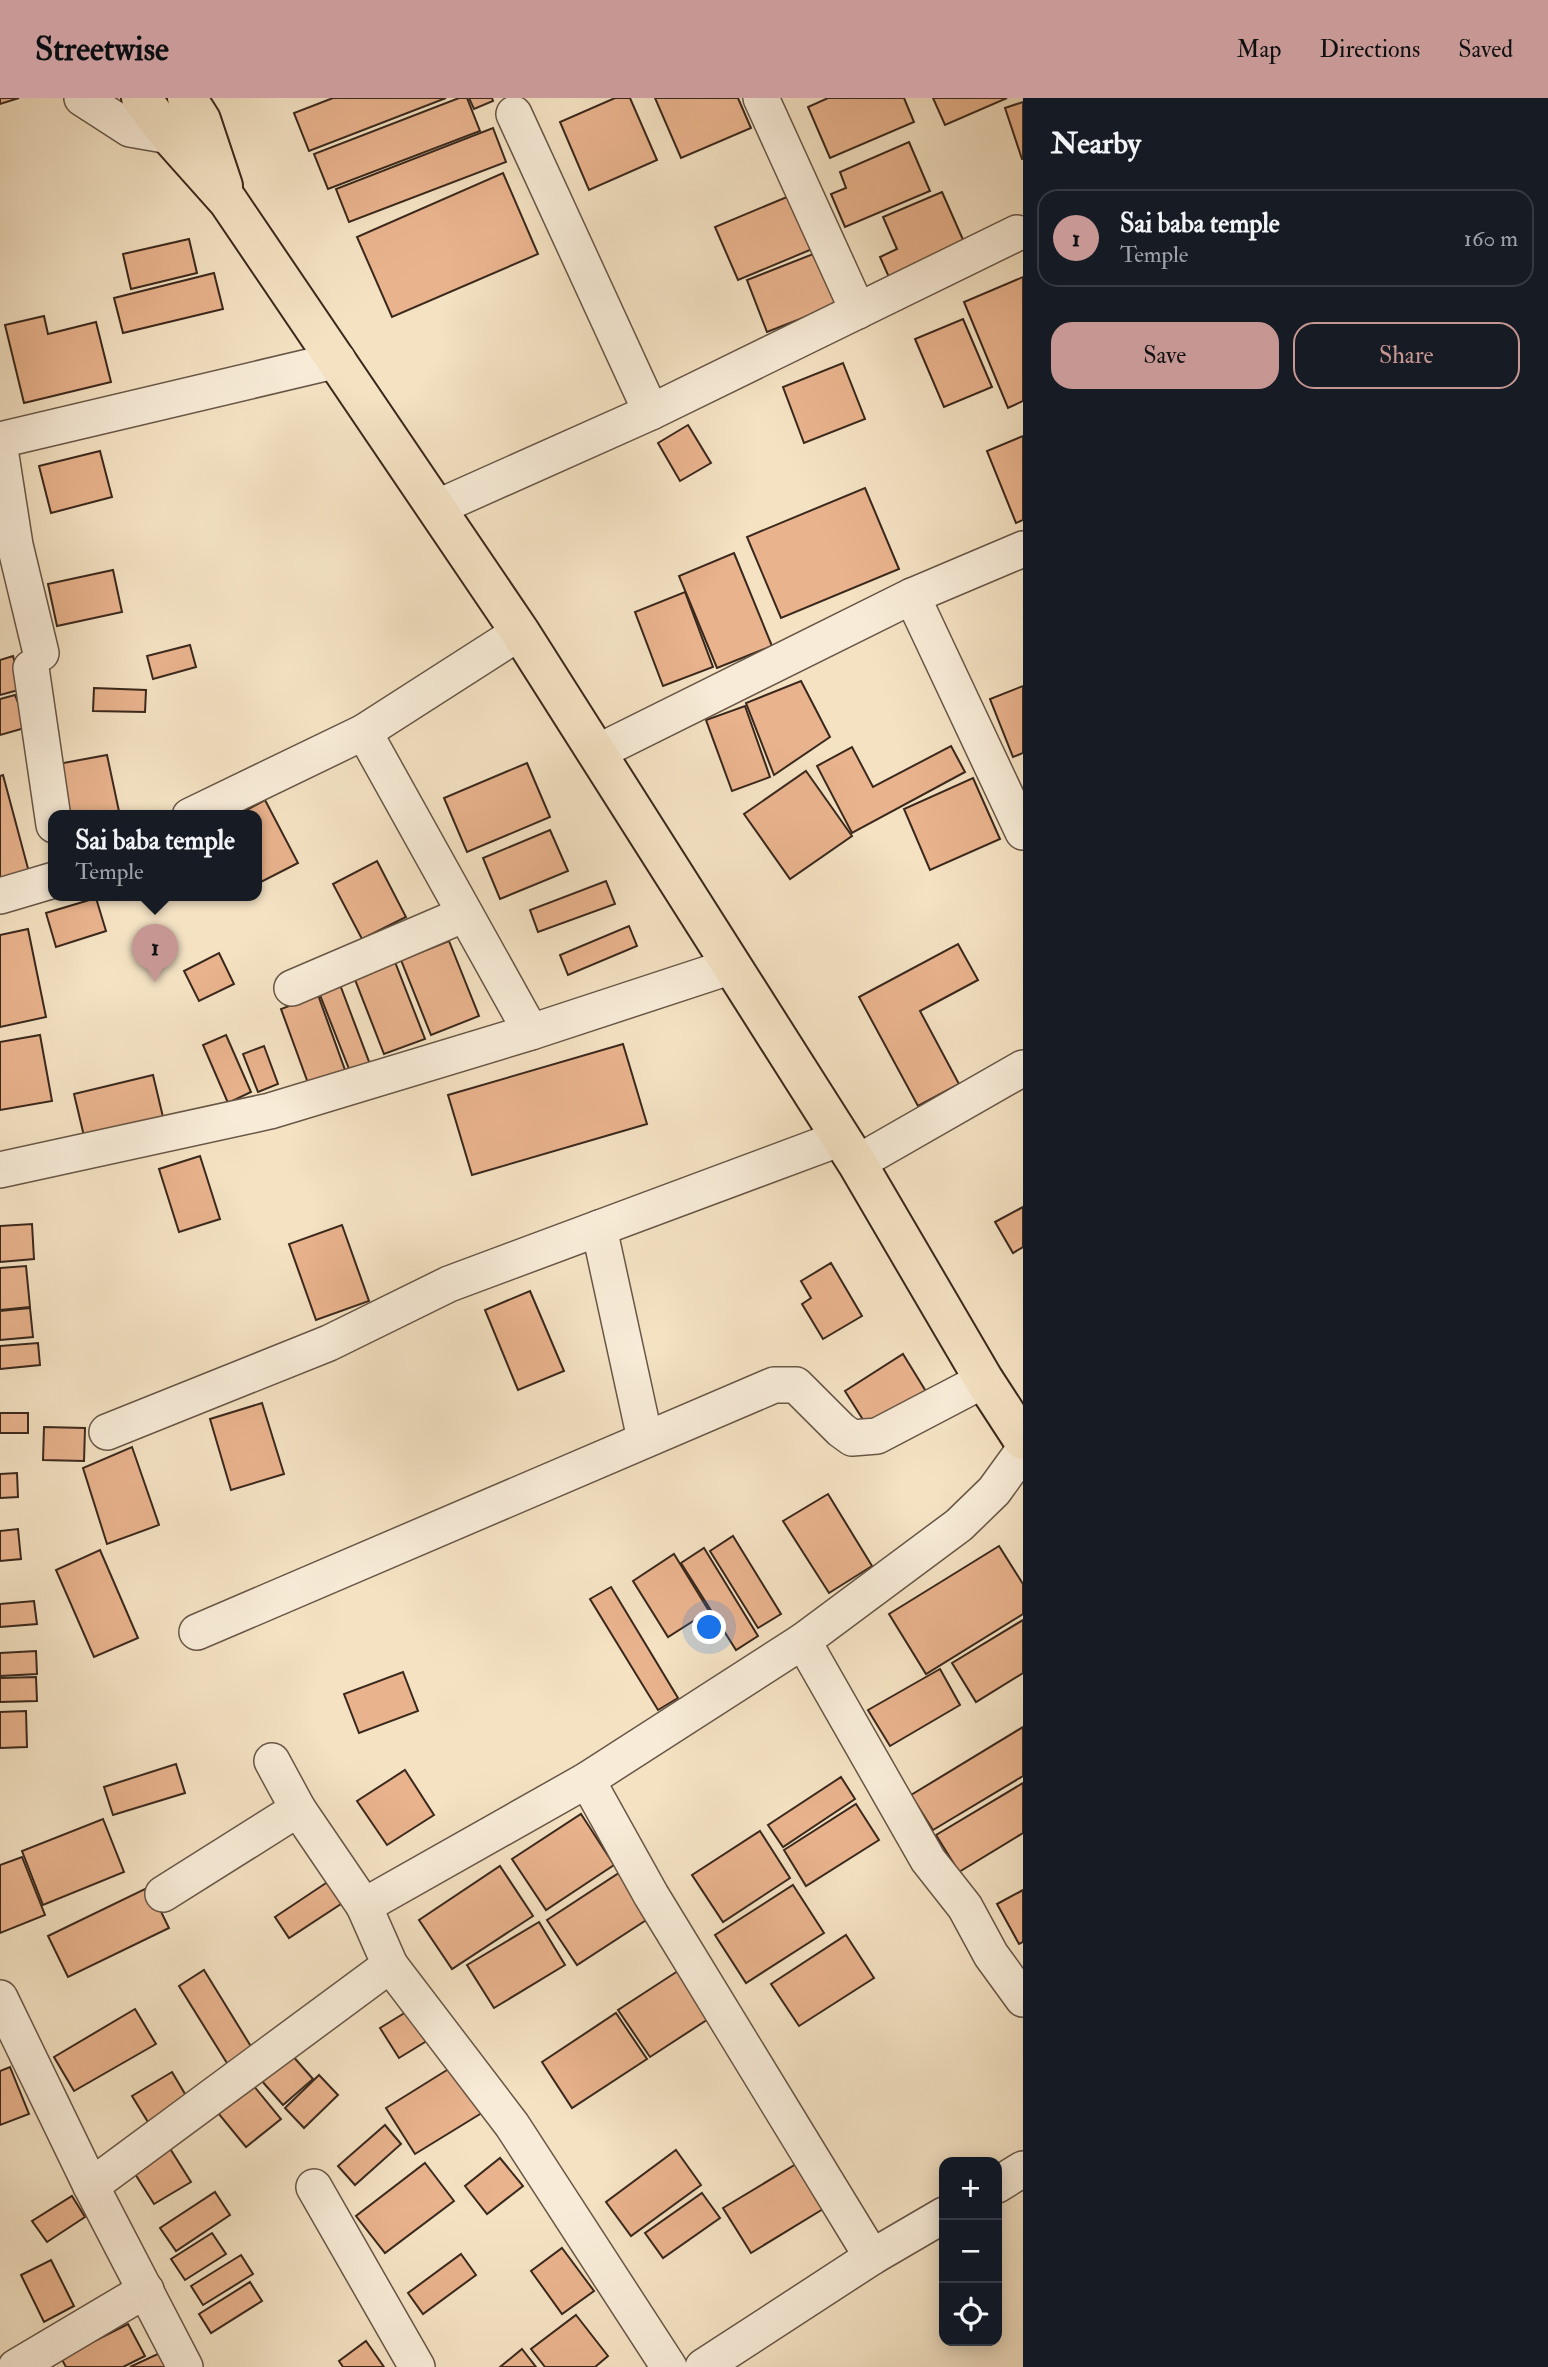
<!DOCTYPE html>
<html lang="en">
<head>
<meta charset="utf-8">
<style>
  :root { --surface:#171b24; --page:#20242c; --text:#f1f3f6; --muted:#9ea1a6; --line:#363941; --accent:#c59692 }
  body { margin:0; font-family:"IM FELL Double Pica",serif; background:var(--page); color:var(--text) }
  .controls { position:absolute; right:21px; bottom:21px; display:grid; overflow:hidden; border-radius:14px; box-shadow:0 4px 18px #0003 }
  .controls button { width:63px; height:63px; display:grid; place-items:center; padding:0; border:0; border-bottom:2px solid var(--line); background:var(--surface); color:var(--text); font:35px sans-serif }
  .you { position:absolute; left:710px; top:1530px; width:24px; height:24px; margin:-18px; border:5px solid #fff; border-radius:50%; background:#1a73e8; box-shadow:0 0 0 10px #1a73e833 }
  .badge { display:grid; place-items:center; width:46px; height:46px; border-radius:50%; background:var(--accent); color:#111; font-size:23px; font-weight:700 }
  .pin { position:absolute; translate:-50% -58px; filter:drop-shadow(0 2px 4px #0008) }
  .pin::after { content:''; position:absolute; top:37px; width:24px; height:21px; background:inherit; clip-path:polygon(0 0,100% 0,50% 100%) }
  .popup { position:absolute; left:48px; top:712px; width:214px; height:91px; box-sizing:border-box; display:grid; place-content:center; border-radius:14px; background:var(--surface); filter:drop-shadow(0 2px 5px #0005); font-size:23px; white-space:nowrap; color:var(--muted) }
  .popup b { font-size:26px; color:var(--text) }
  .popup::after { content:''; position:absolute; left:50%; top:100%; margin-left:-14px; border:14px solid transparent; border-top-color:var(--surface) }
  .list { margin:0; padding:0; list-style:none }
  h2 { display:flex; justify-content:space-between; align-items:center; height:91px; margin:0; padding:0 28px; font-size:30px }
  h2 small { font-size:23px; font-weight:400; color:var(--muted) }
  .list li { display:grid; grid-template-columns:46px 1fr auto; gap:21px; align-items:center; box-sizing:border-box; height:98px; margin:0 14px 14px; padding:0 14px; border:2px solid var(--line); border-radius:21px }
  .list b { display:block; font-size:26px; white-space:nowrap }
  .list p { margin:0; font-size:23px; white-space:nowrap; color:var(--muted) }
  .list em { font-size:23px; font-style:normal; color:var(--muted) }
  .actions { display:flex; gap:14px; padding:21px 28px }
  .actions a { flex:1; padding:16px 0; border:2px solid var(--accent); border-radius:21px; text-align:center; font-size:24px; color:var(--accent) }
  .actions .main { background:var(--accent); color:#111 }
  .icon { flex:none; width:38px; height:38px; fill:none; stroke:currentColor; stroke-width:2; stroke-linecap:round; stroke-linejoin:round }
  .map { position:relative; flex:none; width:1023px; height:2269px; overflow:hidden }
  header { display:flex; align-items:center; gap:42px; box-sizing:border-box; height:98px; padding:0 35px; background:var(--accent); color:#111 }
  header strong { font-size:33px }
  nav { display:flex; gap:38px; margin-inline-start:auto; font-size:24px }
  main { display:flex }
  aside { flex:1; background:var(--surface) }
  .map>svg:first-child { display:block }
</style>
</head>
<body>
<header>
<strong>Streetwise</strong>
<nav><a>Map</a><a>Directions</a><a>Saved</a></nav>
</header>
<main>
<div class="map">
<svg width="1023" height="2269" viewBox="0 0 1023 2269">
  <rect width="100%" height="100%" fill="#f4e2c3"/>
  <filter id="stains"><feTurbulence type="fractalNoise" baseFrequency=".00286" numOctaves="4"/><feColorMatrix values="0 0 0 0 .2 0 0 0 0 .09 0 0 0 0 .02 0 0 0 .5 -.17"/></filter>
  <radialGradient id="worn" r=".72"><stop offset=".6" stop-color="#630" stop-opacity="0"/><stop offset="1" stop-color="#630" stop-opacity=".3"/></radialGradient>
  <g fill="#e9b38d" stroke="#3a281c" stroke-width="2">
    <polygon points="0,0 19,0 0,6"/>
    <polygon points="333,0 446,0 309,53 294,15"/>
    <polygon points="459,0 467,0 480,33 328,91 314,56"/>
    <polygon points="469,0 492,0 493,3 474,11"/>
    <polygon points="615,0 630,0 657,62 589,92 560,24"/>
    <polygon points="655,0 738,0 751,30 681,60"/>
    <polygon points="828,0 904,0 914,24 830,60 808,9"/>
    <polygon points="933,0 1007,0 945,27"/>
    <polygon points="1023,4 1023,61 1022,61 1005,10"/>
    <polygon points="493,30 506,64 349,124 336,91"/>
    <polygon points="909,44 930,93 845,129 831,96 846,90 840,74"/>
    <polygon points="503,75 538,156 392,219 357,139"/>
    <polygon points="942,94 968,153 892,186 880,159 897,151 883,119"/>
    <polygon points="794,96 817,149 738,182 715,129"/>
    <polygon points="189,141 197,175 131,191 123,156"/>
    <polygon points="826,151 846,203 767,234 747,182"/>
    <polygon points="214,175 223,211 123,235 114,200"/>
    <polygon points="1023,179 1023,303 1008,310 964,204"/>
    <polygon points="44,218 48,236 96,224 111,284 24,305 5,227"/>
    <polygon points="963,221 992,289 944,309 915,241"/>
    <polygon points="843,265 865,321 804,345 783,289"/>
    <polygon points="688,327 711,365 680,383 658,345"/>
    <polygon points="1023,338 1023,422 1016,425 987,353"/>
    <polygon points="100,353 112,399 51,415 39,368"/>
    <polygon points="865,390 899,471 781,520 747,439"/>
    <polygon points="734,455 772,548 717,570 679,478"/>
    <polygon points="113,472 122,514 57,528 48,486"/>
    <polygon points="685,494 713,569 663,588 635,514"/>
    <polygon points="190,547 196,569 153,581 147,558"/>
    <polygon points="13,558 22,591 0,597 0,562"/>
    <polygon points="801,583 830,639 774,677 746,605"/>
    <polygon points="1023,588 1023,655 1013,659 990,601"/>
    <polygon points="94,590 146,592 145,614 93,613"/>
    <polygon points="15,597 28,629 0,637 0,601"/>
    <polygon points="745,608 770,679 732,693 706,622"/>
    <polygon points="951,648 965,674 852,735 817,668 852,649 873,689"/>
    <polygon points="107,657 120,718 70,718 58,666"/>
    <polygon points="527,665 550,719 467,754 444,700"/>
    <polygon points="806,673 852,738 790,781 744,716"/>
    <polygon points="3,677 30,778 0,787 0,678"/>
    <polygon points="973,680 1000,741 930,772 904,711"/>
    <polygon points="265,702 298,765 259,785 256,780 256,718 236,718"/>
    <polygon points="550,732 568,773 500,801 483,760"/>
    <polygon points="377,763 406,819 362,841 333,786"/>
    <polygon points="606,783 615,806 538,834 530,812"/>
    <polygon points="96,800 106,833 56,849 46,815"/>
    <polygon points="629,828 637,848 568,877 560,857"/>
    <polygon points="28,831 46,919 0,929 0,837"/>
    <polygon points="449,843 479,918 431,937 401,862"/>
    <polygon points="958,846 978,882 920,913 959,986 918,1008 859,899"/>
    <polygon points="219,855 234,886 199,903 184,873"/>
    <polygon points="395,864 425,941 384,956 354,879"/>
    <polygon points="339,884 371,969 351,976 318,892"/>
    <polygon points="318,897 345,972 308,985 281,911"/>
    <polygon points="40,937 52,1003 0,1012 0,944"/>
    <polygon points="226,937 251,994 228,1005 203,947"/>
    <polygon points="623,946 647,1026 472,1077 448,997"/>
    <polygon points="264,948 278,986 258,994 243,956"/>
    <polygon points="153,977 163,1019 84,1038 74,996"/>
    <polygon points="200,1058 220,1121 179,1134 159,1071"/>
    <polygon points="1023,1109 1023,1149 1013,1155 995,1124"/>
    <polygon points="32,1126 34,1161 0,1164 0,1128"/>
    <polygon points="342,1127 369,1203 316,1222 289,1146"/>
    <polygon points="831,1165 862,1218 823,1241 802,1206 811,1200 801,1183"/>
    <polygon points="26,1168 30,1209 0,1212 0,1170"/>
    <polygon points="530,1193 564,1273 518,1292 485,1212"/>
    <polygon points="30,1210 33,1239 0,1242 0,1213"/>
    <polygon points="38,1245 40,1267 0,1271 0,1248"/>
    <polygon points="903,1256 930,1300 872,1336 845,1293"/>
    <polygon points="262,1305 284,1376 231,1392 210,1321"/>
    <rect x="0" y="1315" width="28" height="20"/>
    <polygon points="44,1329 85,1330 84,1363 43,1362"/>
    <polygon points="132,1349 159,1427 107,1446 83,1370"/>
    <polygon points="17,1375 18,1399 0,1400 0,1376"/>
    <polygon points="828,1396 872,1468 829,1495 783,1423"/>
    <polygon points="18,1431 21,1461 0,1463 0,1433"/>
    <polygon points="733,1438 781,1516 758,1530 710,1453"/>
    <polygon points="999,1448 1023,1486 1023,1516 926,1576 889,1516"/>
    <polygon points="704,1450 758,1538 736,1552 681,1465"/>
    <polygon points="100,1452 138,1540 94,1559 56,1472"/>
    <polygon points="674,1456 709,1513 668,1539 633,1483"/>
    <polygon points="611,1489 678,1600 658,1612 590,1501"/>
    <polygon points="34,1503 37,1526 0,1529 0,1506"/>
    <polygon points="1023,1522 1023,1575 976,1604 952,1565"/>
    <polygon points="36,1553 37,1576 0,1578 0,1555"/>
    <polygon points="940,1571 960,1607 890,1648 868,1612"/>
    <polygon points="403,1574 418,1613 359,1635 344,1596"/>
    <polygon points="36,1579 37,1603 0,1604 0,1580"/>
    <polygon points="26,1613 27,1649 0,1650 0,1614"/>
    <polygon points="1023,1629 1023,1678 933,1732 911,1697"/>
    <polygon points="176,1666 185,1695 113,1717 104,1689"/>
    <polygon points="405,1672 434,1717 387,1747 357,1703"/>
    <polygon points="841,1679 855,1701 783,1749 768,1727"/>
    <polygon points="1023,1685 1023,1735 959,1774 936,1737"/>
    <polygon points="856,1706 879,1742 806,1788 784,1752"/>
    <polygon points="581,1716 614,1767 546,1812 512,1761"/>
    <polygon points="103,1721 124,1774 43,1807 22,1753"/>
    <polygon points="760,1733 790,1780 723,1824 692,1777"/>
    <polygon points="22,1759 45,1817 0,1835 0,1767"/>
    <polygon points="500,1768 533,1818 452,1871 419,1822"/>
    <polygon points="625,1771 654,1817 577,1867 547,1822"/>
    <polygon points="329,1783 344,1804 289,1840 275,1819"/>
    <polygon points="793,1787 824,1835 746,1885 715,1837"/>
    <polygon points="149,1789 169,1830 68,1879 48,1838"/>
    <polygon points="1023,1792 1023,1844 1019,1846 997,1806"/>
    <polygon points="539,1824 565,1867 494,1910 467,1867"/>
    <polygon points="846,1837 874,1880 799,1928 771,1886"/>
    <polygon points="684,1869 716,1916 650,1959 618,1912"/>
    <polygon points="204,1872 255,1955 230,1970 179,1888"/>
    <polygon points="135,1911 156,1946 74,1993 54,1959"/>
    <polygon points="411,1911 430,1941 399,1960 380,1930"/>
    <polygon points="616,1915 647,1961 572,2010 542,1964"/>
    <polygon points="291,1956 313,1981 283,2007 261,1982"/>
    <polygon points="455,1967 485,2013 415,2056 386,2010"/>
    <polygon points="10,1969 29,2016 0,2027 0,1973"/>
    <polygon points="172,1974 191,2006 151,2029 132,1998"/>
    <polygon points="319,1977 338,1997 304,2030 285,2010"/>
    <polygon points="253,1987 281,2021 246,2049 218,2015"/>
    <polygon points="385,2027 401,2046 355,2087 338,2068"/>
    <polygon points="169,2049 191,2084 154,2106 132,2071"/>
    <polygon points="676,2052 701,2087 631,2138 606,2104"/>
    <polygon points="500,2060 523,2088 487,2116 465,2088"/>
    <polygon points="801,2063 828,2108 751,2155 723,2110"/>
    <polygon points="425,2065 454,2103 385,2155 356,2118"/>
    <polygon points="215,2094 230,2117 176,2153 160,2130"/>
    <polygon points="702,2095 720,2120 663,2160 645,2135"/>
    <polygon points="72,2098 85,2119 47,2144 32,2123"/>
    <polygon points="212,2135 226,2156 185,2182 171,2161"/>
    <polygon points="562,2150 594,2193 562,2216 531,2173"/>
    <polygon points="461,2156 476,2177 423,2216 408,2195"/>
    <polygon points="241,2157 253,2176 203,2207 191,2188"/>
    <polygon points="51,2162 74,2208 44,2224 21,2177"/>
    <polygon points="250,2184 262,2203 211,2235 199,2216"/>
    <polygon points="576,2217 608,2258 595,2269 545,2269 531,2251"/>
    <polygon points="128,2226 145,2258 123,2269 66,2269 61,2260"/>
    <polygon points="366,2243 384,2269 343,2269 339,2263"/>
    <polygon points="522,2251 536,2269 500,2269"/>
    <polygon points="162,2254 169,2269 130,2269"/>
  </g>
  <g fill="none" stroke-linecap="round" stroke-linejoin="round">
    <g stroke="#685646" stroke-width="38">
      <g id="minor">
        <polyline points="82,0 130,31 170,38 186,30"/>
        <polyline points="761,0 858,213"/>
        <polyline points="514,16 651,314"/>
        <polyline points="0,342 338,262"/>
        <polyline points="0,351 15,447 41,555"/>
        <polyline points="436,410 651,314 1017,135"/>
        <polyline points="912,498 1023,734"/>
        <polyline points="31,570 54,727"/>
        <polyline points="364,634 531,934"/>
        <polyline points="598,654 912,498 1023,451"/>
        <polyline points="190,718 364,634 520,534"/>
        <polyline points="0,798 54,782"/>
        <polyline points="292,890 465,816"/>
        <polyline points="857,1065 1023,970"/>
        <polyline points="0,1072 270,1013 531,934 732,868"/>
        <polyline points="599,1130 645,1341"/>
        <polyline points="107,1334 329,1245 449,1186 841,1040"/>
        <polyline points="197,1534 774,1287 796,1287 841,1332 852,1340 877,1338 984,1282"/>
        <polyline points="803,1543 928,1762 965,1809 991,1857 1023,1901"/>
        <polyline points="272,1663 298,1711"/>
        <polyline points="587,1682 651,1797 872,2159"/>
        <polyline points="163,1796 298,1711 364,1808"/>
        <polyline points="390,1867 512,2027 669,2269"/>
        <polyline points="0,1900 91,2088 185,2269"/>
        <polyline points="997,2087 1023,2071"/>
        <polyline points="91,2088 390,1867 364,1808 587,1682 803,1543 959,1427 994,1393 1023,1353"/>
        <polyline points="314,2089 417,2269"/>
        <polyline points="16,2269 146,2192"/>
        <polyline points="703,2269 872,2159 944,2117"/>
      </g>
    </g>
    <g stroke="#3a281c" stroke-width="42">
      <g id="highway">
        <polyline points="141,0 170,38 228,103 520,534 857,1065 984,1282 1023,1342"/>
        <polyline points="187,0 201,22 223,88"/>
      </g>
    </g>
    <use href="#minor" stroke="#f8ecd8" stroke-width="35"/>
    <use href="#highway" stroke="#f4e2c3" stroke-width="38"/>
  </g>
  <rect width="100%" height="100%" filter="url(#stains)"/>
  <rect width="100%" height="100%" fill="url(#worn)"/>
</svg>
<div class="controls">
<button>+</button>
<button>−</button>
<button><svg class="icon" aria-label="locate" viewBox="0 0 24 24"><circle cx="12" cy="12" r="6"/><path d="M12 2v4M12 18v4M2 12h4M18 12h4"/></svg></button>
</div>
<div class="you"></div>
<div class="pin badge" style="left:155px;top:884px">1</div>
<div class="popup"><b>Sai baba temple</b>Temple</div>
</div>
<aside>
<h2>Nearby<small></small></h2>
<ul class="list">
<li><span class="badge">1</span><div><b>Sai baba temple</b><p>Temple</p></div><em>160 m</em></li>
</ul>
<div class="actions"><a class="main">Save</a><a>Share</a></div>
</aside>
</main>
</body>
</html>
